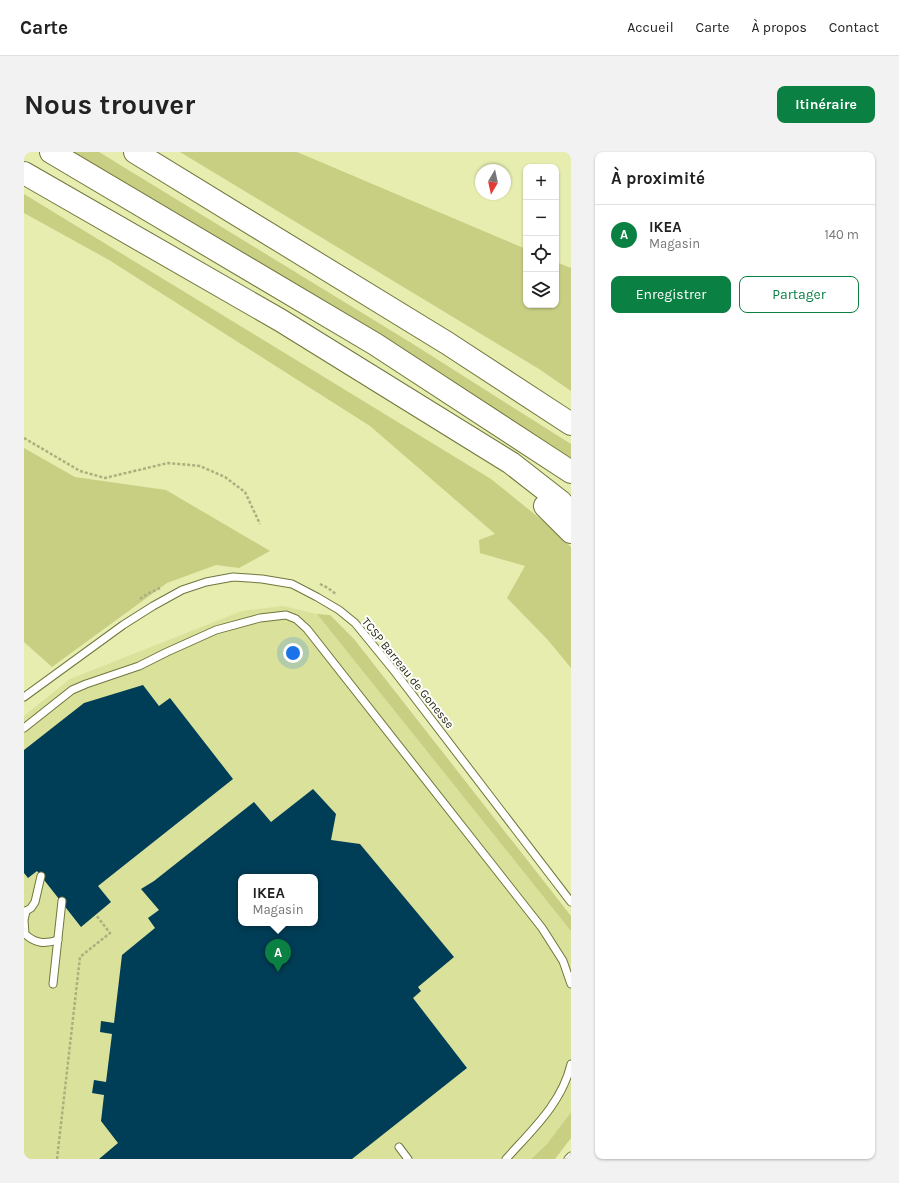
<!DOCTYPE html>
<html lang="fr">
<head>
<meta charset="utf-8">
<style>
  :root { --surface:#fff; --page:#f2f2f2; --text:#222; --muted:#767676; --line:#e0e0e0; --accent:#0b8043 }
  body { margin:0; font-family:Karla,sans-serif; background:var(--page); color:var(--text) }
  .controls { position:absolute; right:12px; top:12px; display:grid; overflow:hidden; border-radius:8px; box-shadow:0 1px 3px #0004 }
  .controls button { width:36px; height:36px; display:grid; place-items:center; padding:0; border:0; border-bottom:1px solid var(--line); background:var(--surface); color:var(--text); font:20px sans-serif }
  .compass { position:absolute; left:451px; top:12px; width:36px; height:36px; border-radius:50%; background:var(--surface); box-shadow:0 1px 3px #0004; rotate:189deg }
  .you { position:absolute; left:269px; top:501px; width:14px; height:14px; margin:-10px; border:3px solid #fff; border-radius:50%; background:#1a73e8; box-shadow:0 0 0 6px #1a73e833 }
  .badge { display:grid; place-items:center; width:26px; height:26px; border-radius:50%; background:var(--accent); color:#fff; font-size:13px; font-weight:700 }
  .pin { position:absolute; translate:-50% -33px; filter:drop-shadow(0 1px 2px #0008) }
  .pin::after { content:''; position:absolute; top:21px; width:14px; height:12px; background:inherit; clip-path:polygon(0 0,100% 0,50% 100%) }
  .popup { position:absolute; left:214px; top:722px; width:80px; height:52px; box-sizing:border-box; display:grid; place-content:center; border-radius:8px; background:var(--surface); filter:drop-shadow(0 1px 3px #0005); font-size:13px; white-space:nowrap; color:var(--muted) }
  .popup b { font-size:15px; color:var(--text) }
  .popup::after { content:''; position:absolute; left:50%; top:100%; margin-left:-8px; border:8px solid transparent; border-top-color:var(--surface) }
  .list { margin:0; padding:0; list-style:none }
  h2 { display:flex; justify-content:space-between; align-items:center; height:52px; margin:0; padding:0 16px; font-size:17px }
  h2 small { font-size:13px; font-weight:400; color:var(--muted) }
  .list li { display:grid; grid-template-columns:26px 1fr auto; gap:12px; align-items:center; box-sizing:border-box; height:60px; padding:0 16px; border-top:1px solid var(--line) }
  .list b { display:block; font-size:15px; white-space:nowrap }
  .list p { margin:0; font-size:13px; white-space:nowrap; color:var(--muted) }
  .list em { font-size:13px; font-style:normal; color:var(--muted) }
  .actions { display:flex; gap:8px; padding:12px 16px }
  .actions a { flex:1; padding:9px 0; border:1px solid var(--accent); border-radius:8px; text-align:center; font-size:14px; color:var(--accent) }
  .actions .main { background:var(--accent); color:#fff }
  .icon { flex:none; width:22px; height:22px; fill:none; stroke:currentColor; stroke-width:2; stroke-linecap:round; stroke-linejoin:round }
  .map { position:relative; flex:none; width:547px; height:1007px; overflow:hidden; border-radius:8px }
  header { display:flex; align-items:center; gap:24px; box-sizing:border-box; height:56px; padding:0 20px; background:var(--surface); border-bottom:1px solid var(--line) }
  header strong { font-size:19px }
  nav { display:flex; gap:22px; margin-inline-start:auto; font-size:14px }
  .intro { display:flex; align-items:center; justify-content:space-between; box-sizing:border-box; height:96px; padding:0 24px }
  h1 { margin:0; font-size:28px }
  .button { padding:10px 18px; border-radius:8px; background:var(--accent); color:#fff; font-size:14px; font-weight:700 }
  main { display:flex; gap:24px; padding:0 24px }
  aside { flex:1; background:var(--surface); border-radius:8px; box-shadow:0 1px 3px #0004 }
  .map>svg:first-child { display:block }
</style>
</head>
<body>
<header>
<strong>Carte</strong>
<nav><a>Accueil</a><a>Carte</a><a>À propos</a><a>Contact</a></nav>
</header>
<div class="intro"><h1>Nous trouver</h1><a class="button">Itinéraire</a></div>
<main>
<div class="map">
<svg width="547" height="1007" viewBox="0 0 547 1007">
  <rect width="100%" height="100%" fill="#e6edaf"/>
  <path fill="#d9e19b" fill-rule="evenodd" d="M 259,454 L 293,462 L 546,777 L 547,779 L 547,960 L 523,992 L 507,1007 L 0,1007 L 0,564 L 46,527 L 218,459 ZM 217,725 L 291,725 L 291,771 L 217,771 Z"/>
  <g fill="#c8cf83">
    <polygon points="39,0 75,0 389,192 547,292 547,314"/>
    <polygon points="156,0 273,0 502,97 502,153 532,153 532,110 547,116 547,239 515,217"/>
    <polygon points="0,42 467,327 524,373 547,395 547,516 523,487 483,446 501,414 456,401 455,388 471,382 346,274 85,108 0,61"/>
    <polygon points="0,296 51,325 142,338 246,399 215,416 192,413 143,431 28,515 0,490"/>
    <polygon points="293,462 306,463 330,487 547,764 547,779"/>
    <polygon points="547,960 547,986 531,1007 507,1007 523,992"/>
  </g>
  <g fill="#003d56" fill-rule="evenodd">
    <polygon points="119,533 135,554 146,546 209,627 74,734 87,750 57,775 13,719 4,726 0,721 0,598 60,551"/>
    <path d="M 289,637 L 312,662 L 307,688 L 336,692 L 430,805 L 394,835 L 397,839 L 389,846 L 443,916 L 328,1007 L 75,1007 L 94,991 L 77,969 L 80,943 L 68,941 L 70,928 L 82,930 L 88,882 L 76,880 L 77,869 L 90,871 L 98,803 L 131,776 L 124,766 L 135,758 L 117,737 L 130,729 L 230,650 L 247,670 ZM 217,725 L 291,725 L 291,771 L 217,771 Z"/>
  </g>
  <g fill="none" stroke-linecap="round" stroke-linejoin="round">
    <g stroke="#71763c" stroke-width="9">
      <g id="lane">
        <polyline points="0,545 99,473 129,454 158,438 182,430 209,425 238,427 268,432 293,445 315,458 331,471 371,520 547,750"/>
        <polyline points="0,576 48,538 62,532 115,514 143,500 192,478 236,466 262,463 272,467 283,477 518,776 539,809 547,832"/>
        <polyline points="0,759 2,759 7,756 11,750 17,724"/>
        <path d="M 2,759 L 0,768 L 1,782 C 12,792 21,792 34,788"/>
        <polyline points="29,832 38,749"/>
        <polyline points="375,995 384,1007"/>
        <path d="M 482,1007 C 508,978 538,951 547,912"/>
        <polyline points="544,1007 547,1004"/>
      </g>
    </g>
    <g stroke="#71763c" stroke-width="24">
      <g id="highway">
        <polyline points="27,0 351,192 547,320"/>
        <polyline points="111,0 423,191 547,272"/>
        <polyline points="0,21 256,168 487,311 537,350 547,361"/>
        <polyline points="521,354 547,380"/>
      </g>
    </g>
    <g stroke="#abb07e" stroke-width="2.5" stroke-dasharray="3 2" stroke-linecap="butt">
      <polyline points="0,286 56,319 81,326 144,311 176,314 201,325 221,340 236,372"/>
      <polyline points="296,432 304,436 312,442"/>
      <polyline points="116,447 125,441 136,436"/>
      <polyline points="33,1007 56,805 86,781 72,763"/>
    </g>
    <use href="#lane" stroke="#fff" stroke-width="7"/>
    <use href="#highway" stroke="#fff" stroke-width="22"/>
  </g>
  <g text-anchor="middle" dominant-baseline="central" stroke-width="4" stroke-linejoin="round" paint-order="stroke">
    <g font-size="12" fill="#282a12" stroke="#fff">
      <text transform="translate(384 521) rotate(51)">TCSP Barreau de Gonesse</text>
    </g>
  </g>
</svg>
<div class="controls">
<button>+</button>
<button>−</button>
<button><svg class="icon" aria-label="locate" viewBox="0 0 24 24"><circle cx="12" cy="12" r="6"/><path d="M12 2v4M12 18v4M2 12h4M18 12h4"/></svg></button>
<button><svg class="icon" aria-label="layers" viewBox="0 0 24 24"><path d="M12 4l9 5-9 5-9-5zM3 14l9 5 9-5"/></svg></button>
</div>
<svg class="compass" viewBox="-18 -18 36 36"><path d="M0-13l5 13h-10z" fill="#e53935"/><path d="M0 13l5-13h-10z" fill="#767676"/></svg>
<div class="you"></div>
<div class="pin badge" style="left:254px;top:820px">A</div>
<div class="popup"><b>IKEA</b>Magasin</div>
</div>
<aside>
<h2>À proximité<small></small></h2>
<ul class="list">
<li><span class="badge">A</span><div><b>IKEA</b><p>Magasin</p></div><em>140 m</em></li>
</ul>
<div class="actions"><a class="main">Enregistrer</a><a>Partager</a></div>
</aside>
</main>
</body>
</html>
